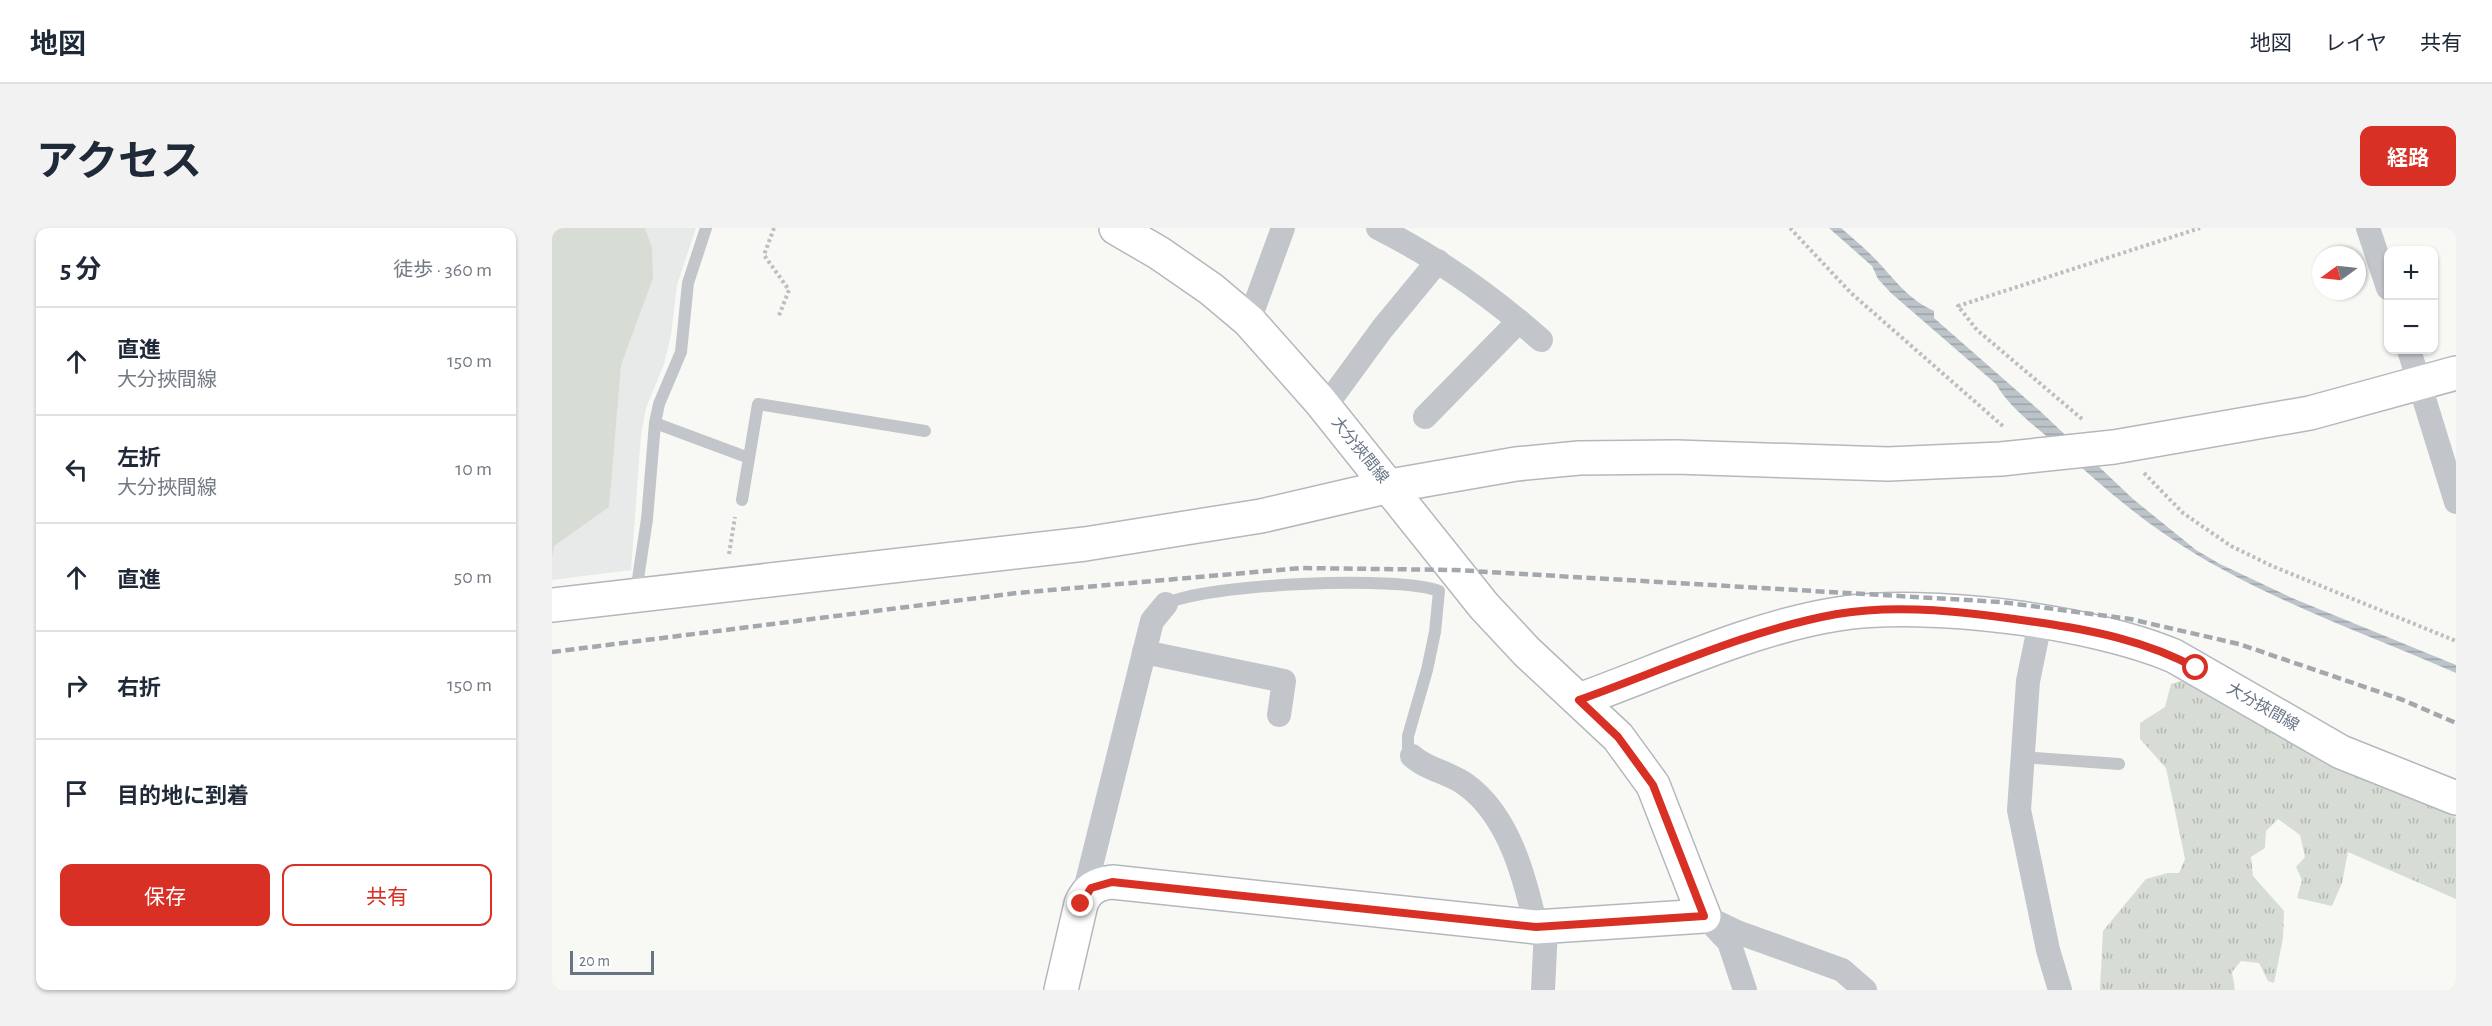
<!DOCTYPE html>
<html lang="ja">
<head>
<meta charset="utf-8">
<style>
  :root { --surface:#fff; --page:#f2f2f3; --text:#1f2937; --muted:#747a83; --line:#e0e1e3; --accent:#d93025 }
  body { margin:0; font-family:"Alegreya Sans","Noto Sans JP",sans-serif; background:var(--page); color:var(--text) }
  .controls { position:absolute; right:18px; top:18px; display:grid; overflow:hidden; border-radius:12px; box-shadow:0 2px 4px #0004 }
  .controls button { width:54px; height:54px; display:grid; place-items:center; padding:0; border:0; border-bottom:2px solid var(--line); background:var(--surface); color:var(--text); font:30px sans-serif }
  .compass { position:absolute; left:1760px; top:18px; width:54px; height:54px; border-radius:50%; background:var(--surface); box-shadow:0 2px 4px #0004; rotate:255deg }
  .scale { position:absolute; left:18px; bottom:15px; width:84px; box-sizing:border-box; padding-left:6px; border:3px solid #697585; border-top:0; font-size:16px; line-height:21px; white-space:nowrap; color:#697585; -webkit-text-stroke:4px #fff; paint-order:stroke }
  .stop { position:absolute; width:18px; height:18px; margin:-14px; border:4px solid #d93025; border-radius:50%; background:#fff }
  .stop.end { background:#d93025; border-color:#fff; box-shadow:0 2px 6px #0008 }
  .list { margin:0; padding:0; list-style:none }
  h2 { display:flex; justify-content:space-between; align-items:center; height:78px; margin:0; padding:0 24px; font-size:26px }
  h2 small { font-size:20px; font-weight:400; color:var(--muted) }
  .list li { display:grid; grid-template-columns:39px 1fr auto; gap:18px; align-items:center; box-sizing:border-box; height:108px; padding:0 24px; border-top:2px solid var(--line) }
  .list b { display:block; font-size:22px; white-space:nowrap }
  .list p { margin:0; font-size:20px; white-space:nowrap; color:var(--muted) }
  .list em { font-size:20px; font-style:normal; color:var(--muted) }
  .actions { display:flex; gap:12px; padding:18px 24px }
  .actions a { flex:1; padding:14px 0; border:2px solid var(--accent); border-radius:12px; text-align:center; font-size:21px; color:var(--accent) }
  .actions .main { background:var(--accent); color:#fff }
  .icon { flex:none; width:33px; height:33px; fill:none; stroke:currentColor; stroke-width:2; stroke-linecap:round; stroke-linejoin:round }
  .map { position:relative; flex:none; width:1904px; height:762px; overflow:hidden; border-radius:12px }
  header { display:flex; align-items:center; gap:36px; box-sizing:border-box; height:84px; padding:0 30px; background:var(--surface); border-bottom:2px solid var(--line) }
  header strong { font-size:28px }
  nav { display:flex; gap:33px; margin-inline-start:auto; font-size:21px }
  .intro { display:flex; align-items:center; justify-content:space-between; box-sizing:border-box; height:144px; padding:0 36px }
  h1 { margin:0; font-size:42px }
  .button { padding:15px 27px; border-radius:12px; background:var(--accent); color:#fff; font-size:21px; font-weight:700 }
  main { display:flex; gap:36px; padding:0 36px }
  aside { flex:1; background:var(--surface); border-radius:12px; box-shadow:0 2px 4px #0004 }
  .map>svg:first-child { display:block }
</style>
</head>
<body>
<header>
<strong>地図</strong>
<nav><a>地図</a><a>レイヤ</a><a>共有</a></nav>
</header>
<div class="intro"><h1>アクセス</h1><a class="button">経路</a></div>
<main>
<aside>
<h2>5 分<small>徒歩 · 360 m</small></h2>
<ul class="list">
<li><svg class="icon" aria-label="ahead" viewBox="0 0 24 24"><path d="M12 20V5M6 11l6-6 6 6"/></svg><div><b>直進</b><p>大分挾間線</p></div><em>150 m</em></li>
<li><svg class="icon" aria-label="left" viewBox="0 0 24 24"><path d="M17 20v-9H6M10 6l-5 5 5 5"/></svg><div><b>左折</b><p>大分挾間線</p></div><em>10 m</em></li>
<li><svg class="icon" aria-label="ahead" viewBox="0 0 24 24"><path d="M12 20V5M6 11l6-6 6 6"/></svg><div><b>直進</b></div><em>50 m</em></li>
<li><svg class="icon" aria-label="right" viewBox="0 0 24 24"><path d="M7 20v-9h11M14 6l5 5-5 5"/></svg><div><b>右折</b></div><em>150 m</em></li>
<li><svg class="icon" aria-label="arrive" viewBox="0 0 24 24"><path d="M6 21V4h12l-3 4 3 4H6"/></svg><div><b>目的地に到着</b></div></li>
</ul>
<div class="actions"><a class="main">保存</a><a>共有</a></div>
</aside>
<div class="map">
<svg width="1904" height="762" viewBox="0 0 1904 762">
  <defs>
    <pattern id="grass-tufts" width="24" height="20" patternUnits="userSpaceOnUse" patternTransform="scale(1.5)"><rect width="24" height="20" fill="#d7ddd5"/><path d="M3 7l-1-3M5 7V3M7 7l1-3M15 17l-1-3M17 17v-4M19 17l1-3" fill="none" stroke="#b2b8b2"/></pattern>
    <pattern id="water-rules" width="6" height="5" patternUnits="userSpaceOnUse" patternTransform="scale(1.5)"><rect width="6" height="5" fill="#bcc4ca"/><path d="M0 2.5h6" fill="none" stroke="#9da4aa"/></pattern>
  </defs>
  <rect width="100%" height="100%" fill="#f8f8f5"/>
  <polygon fill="#e8eae9" points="0,0 144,0 125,57 119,107 112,136 94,180 89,207 79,342 0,352"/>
  <path fill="url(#grass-tufts)" d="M 1632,452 C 1658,464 1674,483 1701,491 L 1904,589 L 1904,671 L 1796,624 L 1790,655 L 1780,678 L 1745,670 L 1750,652 L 1744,639 L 1753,629 L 1748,607 L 1726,591 L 1714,603 L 1713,620 L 1699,629 L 1701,648 L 1732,683 L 1731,710 L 1722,755 L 1716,753 L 1707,735 L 1689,733 L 1680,744 L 1683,762 L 1548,762 L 1551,703 L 1594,651 L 1616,645 L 1627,645 L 1633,631 L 1614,540 L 1588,511 L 1588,495 L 1613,479 L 1619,456 Z"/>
  <polygon fill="#d7ddd5" points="0,0 93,0 100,20 101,50 69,137 57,279 2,318 0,329"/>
  <path fill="url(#water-rules)" d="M 1277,0 L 1289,0 C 1303,12 1316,23 1328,36 C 1345,55 1358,72 1382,83 L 1382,90 L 1488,183 L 1581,271 L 1644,322 L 1668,336 L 1740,370 L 1904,437 L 1904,445 C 1808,403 1704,368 1617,309 C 1578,283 1542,251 1508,220 C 1486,200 1458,181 1444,156 L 1339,65 L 1326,51 L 1320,38 Z"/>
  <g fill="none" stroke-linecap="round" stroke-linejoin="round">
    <g stroke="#b4b8be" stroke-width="36">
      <g id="secondary">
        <polyline points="0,377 533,316 709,288 838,258 964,236 1027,230 1124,229 1336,236 1449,231 1562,219 1758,185 1904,145"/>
        <path d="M 1027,472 C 1108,443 1201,399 1286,386 C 1375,372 1540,393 1622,428 L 1789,524 L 1904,570"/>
        <path d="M 509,762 L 529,676 C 535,661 544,656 560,654 L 984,699 L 1152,688 L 1101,557 L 1066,509 L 975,424 L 932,378 L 768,173 L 697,93 L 659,61 L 607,25 L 564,0"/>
      </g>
    </g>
    <g stroke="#bcbec1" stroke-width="4" stroke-dasharray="3 3" stroke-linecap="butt">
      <polyline points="222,0 212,27 237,62 226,90"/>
      <polyline points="1238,0 1299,65 1453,200"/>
      <polyline points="1530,191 1425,102 1406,78 1648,0"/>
      <polyline points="1592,245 1631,285 1679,318 1720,338 1904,413"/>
      <polyline points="177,326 183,289"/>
    </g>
    <g stroke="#c2c5c9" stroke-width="12">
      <polyline points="103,195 197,230"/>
      <polyline points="190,272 206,176 373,203"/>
      <polyline points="84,364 95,291 103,195 107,176 129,124 136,55 154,0"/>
      <path d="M 614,376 C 651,356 848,347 887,363 L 883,404 L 875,442 L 856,508 L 856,519 L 860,528"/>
      <polyline points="1471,529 1567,536"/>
    </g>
    <g stroke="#c2c5c9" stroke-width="24">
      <path d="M 826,0 C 886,30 939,68 989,112"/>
      <polyline points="1816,0 1836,60"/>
      <polyline points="697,93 731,0"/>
      <polyline points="1857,122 1904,274"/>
      <polyline points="773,179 830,101 886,33"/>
      <polyline points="873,189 967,93"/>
      <polyline points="1488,395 1476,453 1467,582 1496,722 1508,762"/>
      <polyline points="592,424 732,453 727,487"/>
      <path d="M 860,528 C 874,541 898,545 913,556 C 957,587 973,650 984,699"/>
      <polyline points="530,674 600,393 614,376"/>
      <polyline points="1152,688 1185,704 1290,742 1313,762"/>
      <polyline points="1160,696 1177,714 1193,762"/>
      <polyline points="991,762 994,700"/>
    </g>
    <use href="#secondary" stroke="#fff" stroke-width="33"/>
    <polyline stroke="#a3a8ae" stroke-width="4.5" stroke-dasharray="9 4.5" stroke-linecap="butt" points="0,424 465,365 749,340 903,342 1449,374 1578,391 1687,416 1851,472 1904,495"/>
  </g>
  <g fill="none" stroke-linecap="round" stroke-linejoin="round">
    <path stroke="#d93025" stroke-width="8" d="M 529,676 L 539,660 L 560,654 L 984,699 L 1152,688 L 1101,557 L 1066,509 L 1027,472 C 1111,442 1196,402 1285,386 C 1350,375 1419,385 1484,394 C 1539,402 1595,413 1644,440"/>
  </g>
  <g text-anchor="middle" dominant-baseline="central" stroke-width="6" stroke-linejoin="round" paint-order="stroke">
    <g font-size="16" fill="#697585" stroke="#fff">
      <text transform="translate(808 222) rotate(51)">大分挾間線</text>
      <text transform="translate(1711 479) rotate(30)">大分挾間線</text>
    </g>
  </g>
</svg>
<div class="controls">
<button>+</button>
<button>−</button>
</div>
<svg class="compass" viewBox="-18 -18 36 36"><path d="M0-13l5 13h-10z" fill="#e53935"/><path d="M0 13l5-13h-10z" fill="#747a83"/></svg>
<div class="scale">20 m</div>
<div class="stop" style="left:1644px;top:440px"></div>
<div class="stop end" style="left:529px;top:676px"></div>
</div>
</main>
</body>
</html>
